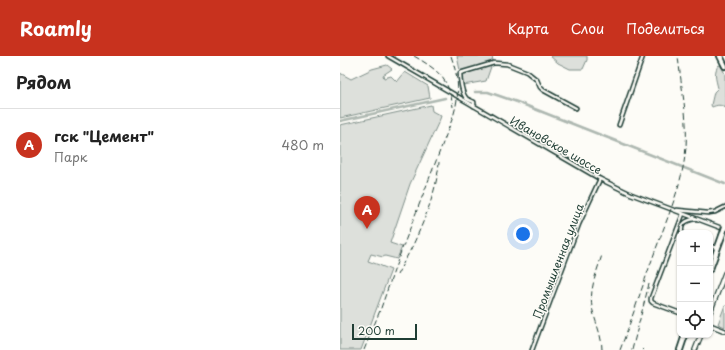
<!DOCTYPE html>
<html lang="ru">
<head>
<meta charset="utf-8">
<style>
  :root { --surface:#fff; --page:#f6f6f6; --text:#222; --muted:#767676; --line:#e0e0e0; --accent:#c8321e }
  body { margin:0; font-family:"Playpen Sans",sans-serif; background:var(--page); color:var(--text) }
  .controls { position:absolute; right:12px; bottom:12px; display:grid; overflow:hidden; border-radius:8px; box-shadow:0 1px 3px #0004 }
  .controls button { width:36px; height:36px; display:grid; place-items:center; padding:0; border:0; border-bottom:1px solid var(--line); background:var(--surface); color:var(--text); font:20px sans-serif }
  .scale { position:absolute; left:12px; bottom:10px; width:65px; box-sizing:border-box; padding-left:4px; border:2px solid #1f3d34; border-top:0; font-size:11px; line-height:14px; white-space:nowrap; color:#1f3d34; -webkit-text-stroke:3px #fdfcf7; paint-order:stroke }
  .you { position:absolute; left:183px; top:178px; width:14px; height:14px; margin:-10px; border:3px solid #fff; border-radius:50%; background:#1a73e8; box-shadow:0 0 0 6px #1a73e833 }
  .badge { display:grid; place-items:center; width:26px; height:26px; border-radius:50%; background:var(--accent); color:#fff; font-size:13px; font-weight:700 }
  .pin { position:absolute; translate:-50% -33px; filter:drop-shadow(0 1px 2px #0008) }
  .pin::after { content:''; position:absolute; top:21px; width:14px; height:12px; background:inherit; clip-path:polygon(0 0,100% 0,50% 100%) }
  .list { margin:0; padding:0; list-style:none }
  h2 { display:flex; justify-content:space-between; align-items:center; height:52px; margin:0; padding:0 16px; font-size:17px }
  h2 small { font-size:13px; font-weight:400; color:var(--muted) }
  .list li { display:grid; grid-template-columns:26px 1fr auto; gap:12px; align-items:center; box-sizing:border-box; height:72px; padding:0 16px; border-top:1px solid var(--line) }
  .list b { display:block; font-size:15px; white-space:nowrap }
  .list p { margin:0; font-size:13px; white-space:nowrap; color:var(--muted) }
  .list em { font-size:13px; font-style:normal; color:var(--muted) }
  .icon { flex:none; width:22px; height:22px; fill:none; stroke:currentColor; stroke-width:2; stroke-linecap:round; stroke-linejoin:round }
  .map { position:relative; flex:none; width:385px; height:294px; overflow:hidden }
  header { display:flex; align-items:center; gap:24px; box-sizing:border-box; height:56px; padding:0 20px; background:var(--accent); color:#fff }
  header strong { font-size:19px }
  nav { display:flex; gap:22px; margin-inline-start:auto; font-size:14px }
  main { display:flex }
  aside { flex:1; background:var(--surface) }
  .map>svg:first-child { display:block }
</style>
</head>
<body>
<header>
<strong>Roamly</strong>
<nav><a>Карта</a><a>Слои</a><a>Поделиться</a></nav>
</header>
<main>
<aside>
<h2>Рядом<small></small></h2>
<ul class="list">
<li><span class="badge">A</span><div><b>гск &quot;Цемент&quot;</b><p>Парк</p></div><em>480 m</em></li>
</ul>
</aside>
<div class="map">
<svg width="385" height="294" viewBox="0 0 385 294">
  <rect width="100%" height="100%" fill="#fdfcf7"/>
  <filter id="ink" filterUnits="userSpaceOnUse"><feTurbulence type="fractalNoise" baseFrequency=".025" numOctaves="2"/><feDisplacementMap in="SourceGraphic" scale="8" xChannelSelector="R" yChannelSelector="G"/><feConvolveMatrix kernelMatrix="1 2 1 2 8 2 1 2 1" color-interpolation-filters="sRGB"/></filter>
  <g filter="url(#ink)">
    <g fill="#dde0db" stroke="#7e8e88">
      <polygon points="117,0 152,0 153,5 146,25 123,29"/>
      <polygon points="210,0 247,0 247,4 243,13 230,13 218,7"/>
      <polygon points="47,9 52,13 43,19 44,22 51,20 57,26 65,16 88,30 90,42 0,62 0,17 11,23 32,13"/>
      <path d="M 379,9 L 381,10 L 385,18 L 385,52 C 381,48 377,49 372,51 L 371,49 L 374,36 L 378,32 C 376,24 373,15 379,9 Z"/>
      <polygon points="91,49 92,55 101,60 100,63 70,128 50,187 62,191 57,203 45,200 43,201 31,198 28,205 39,209 51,214 21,294 0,294 0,69"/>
      <polygon points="385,249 385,271 378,268"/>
    </g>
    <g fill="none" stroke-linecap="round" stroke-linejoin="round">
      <g stroke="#aeb8b1" stroke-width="2.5">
        <polyline points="135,36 148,36 177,46 385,128"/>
        <polyline points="0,65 105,42"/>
      </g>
      <g stroke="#1f3d34" stroke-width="5.5">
        <g id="minor">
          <polyline points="48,0 260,123 291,138 384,173"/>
          <path d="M 134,50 L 134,46 C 132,45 129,44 127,43 C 122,39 120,24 120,17 L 154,7 L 167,8 L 187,16 L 197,24 L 200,31 L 203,34 L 236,52"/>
          <polyline points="279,69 303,0"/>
          <polyline points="337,154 368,157 375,156 385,151"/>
          <path d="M 342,177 C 340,167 347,164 355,163"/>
          <polyline points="370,190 377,192"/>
          <polyline points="340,257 313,247 311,245 311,242 343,158"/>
          <polyline points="192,294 239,168 260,123"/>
        </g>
      </g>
      <g stroke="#1f3d34" stroke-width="6">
        <g id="major">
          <polyline points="370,256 385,217"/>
          <polyline points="370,269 385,275"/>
          <polyline points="355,294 361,279"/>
        </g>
      </g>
      <g stroke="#1f3d34" stroke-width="8">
        <g id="highway">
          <polyline points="380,0 385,10"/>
          <polyline points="370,213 382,180"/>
          <polyline points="340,294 345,279"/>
        </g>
      </g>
      <use href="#minor" stroke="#fdfcf7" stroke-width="2.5"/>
      <use href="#major" stroke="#fdfcf7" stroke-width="3.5"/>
      <use href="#highway" stroke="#fdfcf7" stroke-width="4.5"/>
      <g stroke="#1f3d34" stroke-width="1" stroke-dasharray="6 3" stroke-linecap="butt">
        <path d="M 74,0 C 98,14 109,22 113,51"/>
        <path d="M 57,219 C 62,209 68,199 73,189 C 85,163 97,134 99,106"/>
        <path d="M 24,294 L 41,252 L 57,206 L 113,61 C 120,38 119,23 111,0"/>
        <path d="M 262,294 C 262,279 255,266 252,251 C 249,234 257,215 262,199"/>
        <path d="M 280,294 C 293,260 304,225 317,190 C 329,158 343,126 346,91 C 348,60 341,30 338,0"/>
        <polyline points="292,294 309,228"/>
        <polyline points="302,294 303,293"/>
      </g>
      <g stroke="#1f3d34" stroke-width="8" stroke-linecap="butt">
        <polyline id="highway-bridge" points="382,180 385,171"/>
      </g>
      <use href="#highway-bridge" stroke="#fdfcf7" stroke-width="4.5"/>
    </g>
  </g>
  <g text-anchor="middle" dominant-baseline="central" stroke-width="3" stroke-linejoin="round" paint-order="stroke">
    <g font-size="11" fill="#1f3d34" stroke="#fdfcf7">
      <text transform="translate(216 89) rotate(30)">Ивановское шоссе</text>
      <text transform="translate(218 205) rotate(-69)">Промышленная улица</text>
    </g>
  </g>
</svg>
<div class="controls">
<button>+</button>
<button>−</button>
<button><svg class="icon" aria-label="locate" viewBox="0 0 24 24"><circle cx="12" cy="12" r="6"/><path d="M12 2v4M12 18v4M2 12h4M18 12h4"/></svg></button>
</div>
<div class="scale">200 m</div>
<div class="you"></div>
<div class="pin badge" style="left:27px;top:173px">A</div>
</div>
</main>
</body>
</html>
